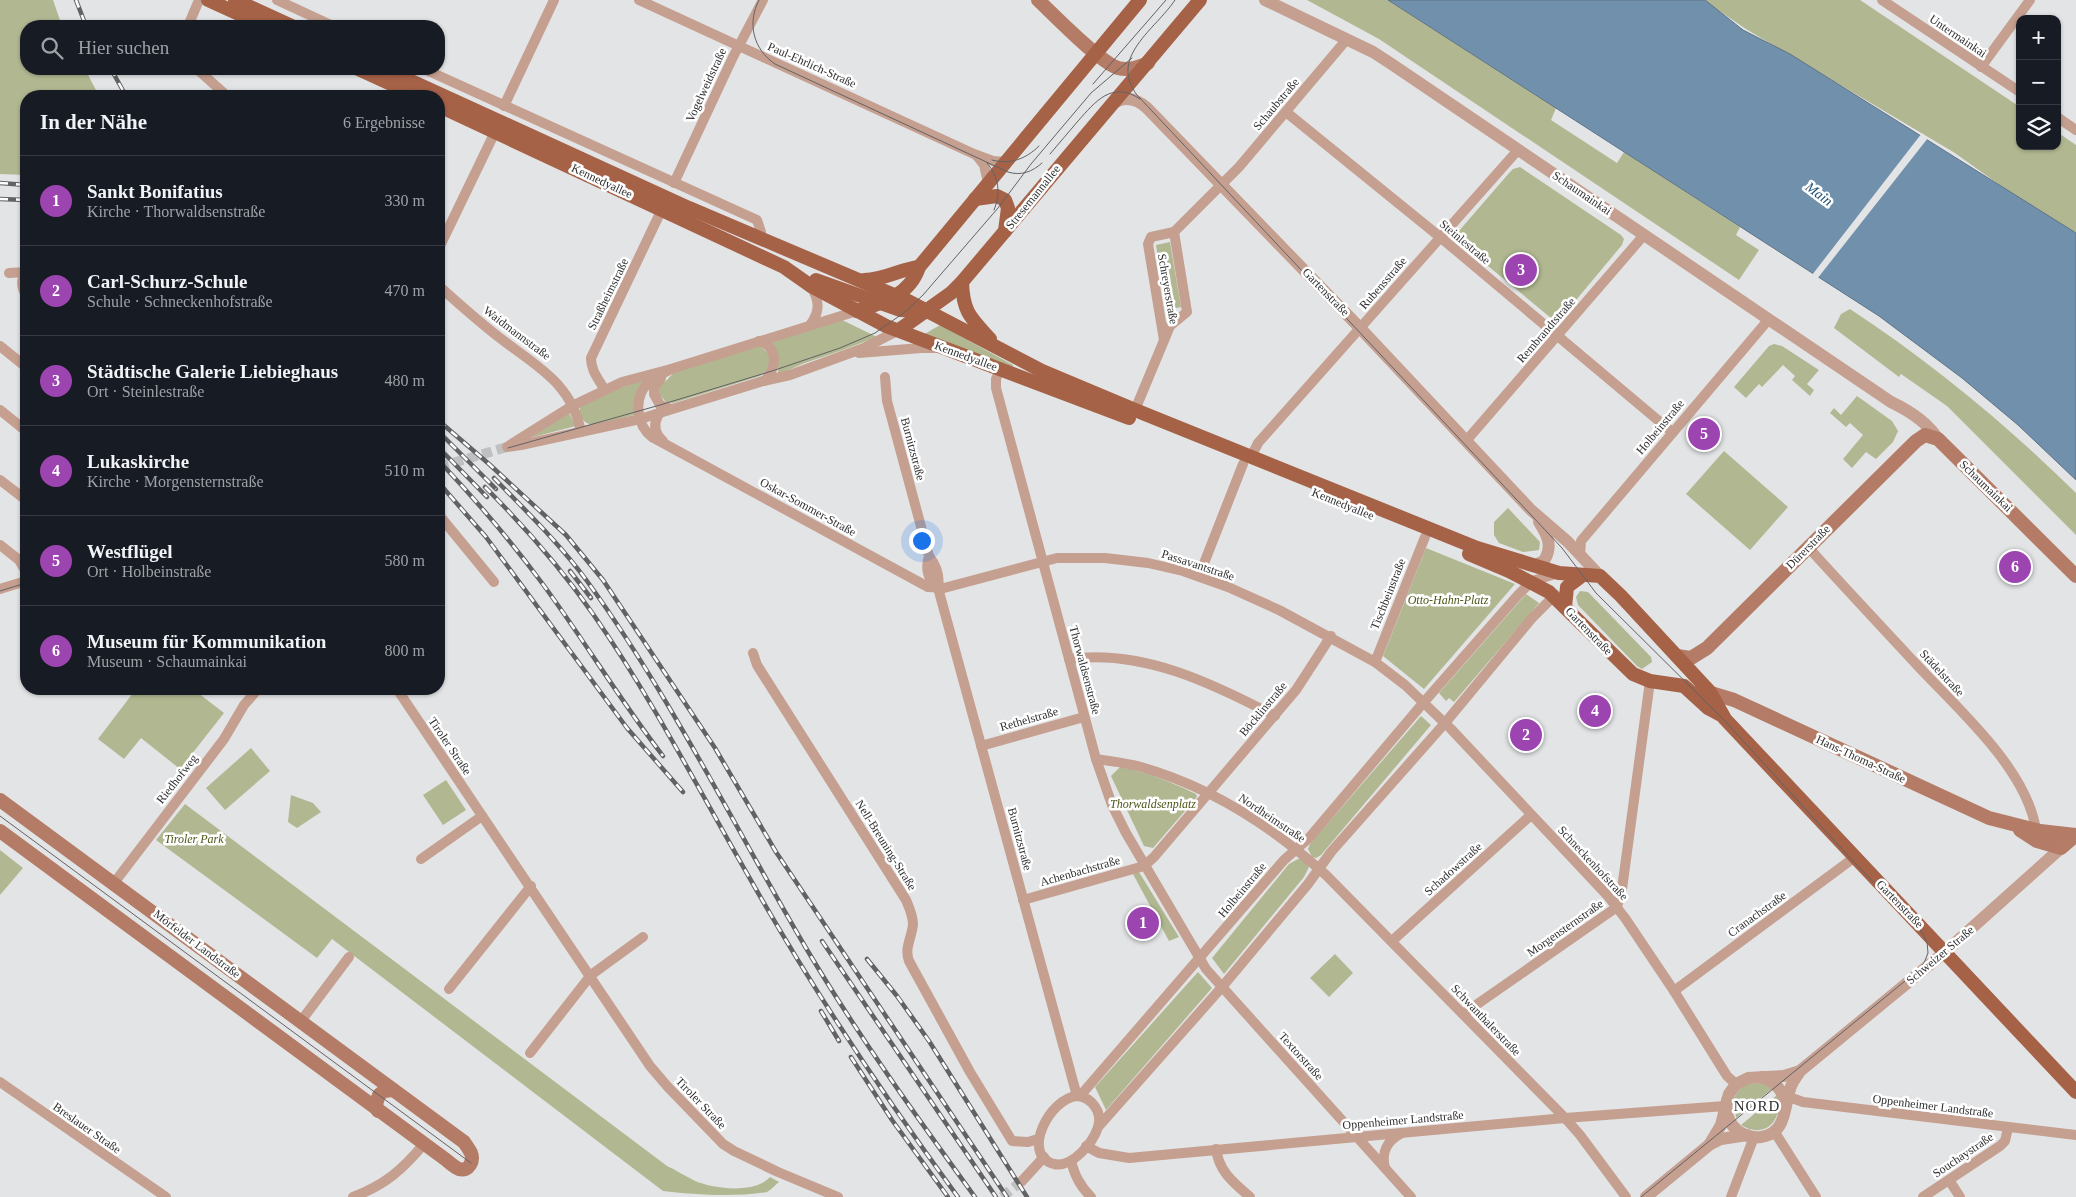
<!DOCTYPE html>
<html lang="de">
<head>
<meta charset="utf-8">
<style>
  :root { --surface:#171b24; --page:#20242c; --text:#f1f3f6; --muted:#9ea1a6; --line:#363941; --accent:#9c44b0 }
  body { margin:0; font-family:"Times New Roman",serif; background:var(--page); color:var(--text) }
  .controls { position:absolute; right:15px; top:15px; display:grid; overflow:hidden; border-radius:10px; box-shadow:0 1px 4px #0004 }
  .controls button { width:45px; height:45px; display:grid; place-items:center; padding:0; border:0; border-bottom:1px solid var(--line); background:var(--surface); color:var(--text); font:25px sans-serif }
  .you { position:absolute; left:921px; top:540px; width:18px; height:18px; margin:-12px; border:4px solid #fff; border-radius:50%; background:#1a73e8; box-shadow:0 0 0 8px #1a73e833 }
  .badge { display:grid; place-items:center; width:32px; height:32px; border-radius:50%; background:var(--accent); color:#fff; font-size:16px; font-weight:700 }
  .pin { position:absolute; translate:-50% -50%; border:2px solid #fff; box-shadow:0 1px 5px #0006 }
  .list { margin:0; padding:0; list-style:none }
  h2 { display:flex; justify-content:space-between; align-items:center; height:65px; margin:0; padding:0 20px; font-size:21px }
  h2 small { font-size:16px; font-weight:400; color:var(--muted) }
  .list li { display:grid; grid-template-columns:32px 1fr auto; gap:15px; align-items:center; box-sizing:border-box; height:90px; padding:0 20px; border-top:1px solid var(--line) }
  .list b { display:block; font-size:19px; white-space:nowrap }
  .list p { margin:0; font-size:16px; white-space:nowrap; color:var(--muted) }
  .list em { font-size:16px; font-style:normal; color:var(--muted) }
  .icon { flex:none; width:28px; height:28px; fill:none; stroke:currentColor; stroke-width:2; stroke-linecap:round; stroke-linejoin:round }
  .map { position:relative; flex:none; width:2076px; height:1197px; overflow:hidden }
  .search { position:absolute; background:var(--surface); box-shadow:0 1px 4px #0004; left:20px; top:20px; width:425px; height:55px; display:flex; align-items:center; gap:12px; box-sizing:border-box; padding:0 18px; border-radius:20px; color:var(--muted); font-size:19px }
  .panel { position:absolute; background:var(--surface); box-shadow:0 1px 4px #0004; left:20px; top:90px; width:425px; height:605px; border-radius:20px }
  .map>svg:first-child { display:block }
</style>
</head>
<body>
<div class="map">
<svg width="2076" height="1197" viewBox="0 0 2076 1197">
  <rect width="100%" height="100%" fill="#e3e4e6"/>
  <g fill="#b1b891">
    <polygon points="0,0 53,0 62,26 26,26 26,69 85,69 99,96 26,96 26,175 0,174"/>
    <polygon points="1307,0 1388,0 1556,108 1551,120 1617,163 1624,152 1740,227 1736,235 1759,250 1739,280 1379,39"/>
    <polygon points="1703,0 1860,0 2020,107 2020,146 2057,146 2057,132 2076,145 2076,240 1955,153 1746,29"/>
    <polygon points="1520,167 1621,235 1624,239 1622,245 1561,318 1557,320 1551,318 1459,242 1457,237 1458,232 1510,172 1513,169"/>
    <polygon points="1170,242 1181,307 1167,310 1156,245"/>
    <path d="M 1850,309 C 1932,363 2006,424 2076,493 L 2076,535 L 1947,406 L 1901,374 L 1899,377 L 1834,328 L 1841,314 Z"/>
    <polygon points="838,318 877,337 840,351 802,364 778,375 778,361 768,341"/>
    <polygon points="940,325 1013,365 1013,367 923,335"/>
    <polygon points="1774,344 1782,346 1819,370 1807,384 1814,390 1810,396 1792,380 1795,376 1783,365 1762,387 1759,384 1746,398 1734,387 1769,346"/>
    <polygon points="760,346 771,356 768,370 760,376 673,403 666,402 658,393 661,383 667,380 675,371"/>
    <path d="M 649,379 L 637,414 L 596,425 C 583,425 579,417 580,405 L 605,392 Z"/>
    <polygon points="1857,396 1892,421 1898,431 1893,442 1876,459 1866,452 1852,468 1843,459 1863,435 1850,423 1846,427 1830,413 1834,408 1841,415"/>
    <polygon points="569,413 576,426 533,437 533,436"/>
    <polygon points="1724,451 1788,507 1750,550 1686,494"/>
    <polygon points="1508,508 1540,542 1539,550 1523,552 1499,543 1494,535 1494,522"/>
    <polygon points="1426,548 1515,584 1424,689 1383,656"/>
    <polygon points="1580,591 1588,592 1651,657 1652,662 1642,669 1637,666 1578,605 1576,597"/>
    <polygon points="1526,594 1539,603 1454,702 1449,698 1446,701 1439,693"/>
    <polygon points="136,689 193,689 224,713 180,769 141,738 124,759 98,739"/>
    <polygon points="1421,716 1431,725 1321,855 1316,858 1312,857 1308,849 1310,844"/>
    <polygon points="251,748 270,771 225,810 206,788"/>
    <path d="M 1120,767 C 1147,772 1171,782 1196,794 L 1197,797 L 1153,848 L 1144,846 L 1111,776 Z"/>
    <polygon points="446,780 466,810 443,825 423,795"/>
    <polygon points="291,795 313,803 321,812 297,828 288,822"/>
    <path d="M 185,804 L 667,1166 C 676,1170 685,1176 695,1181 C 714,1189 755,1194 770,1177 L 779,1182 C 775,1185 771,1190 767,1192 C 739,1197 693,1195 663,1191 L 332,939 L 317,958 L 156,840 Z"/>
    <polygon points="0,850 23,868 0,895"/>
    <polygon points="1298,859 1303,859 1309,867 1304,877 1224,974 1212,958 1289,864"/>
    <polygon points="1139,872 1179,937 1169,941 1133,874"/>
    <polygon points="1335,954 1353,973 1329,997 1310,978"/>
    <polygon points="1198,972 1212,988 1106,1110 1095,1087"/>
    <polygon points="1763,1083 1772,1089 1736,1118 1734,1098 1743,1084"/>
    <path d="M 1777,1095 C 1784,1120 1765,1140 1741,1125 Z"/>
  </g>
  <polygon fill="#7190ab" stroke="#5e7386" points="1388,0 1705,0 1743,30 1790,54 2076,233 2076,480 2018,425 1962,378 1879,316"/>
  <polygon fill="#e3e4e6" points="1922,133 1928,138 1817,279 1812,275"/>
  <g fill="none" stroke-linecap="round" stroke-linejoin="round">
    <g stroke="#bfc0c2" stroke-width="10" stroke-dasharray="10 5" stroke-linecap="butt">
      <polyline points="439,467 507,447"/>
      <polyline points="1002,1197 1022,1181"/>
    </g>
    <g stroke="#c59f8f" stroke-width="10">
      <polyline points="277,0 333,26"/>
      <polyline points="639,0 974,154 993,161 1006,162"/>
      <polyline points="1882,0 2020,92"/>
      <polyline points="188,26 199,0"/>
      <polyline points="1981,67 2030,0"/>
      <polyline points="197,69 227,96"/>
      <polyline points="424,69 757,220 761,232 761,238"/>
      <polyline points="504,106 554,0"/>
      <polyline points="1286,112 1440,237 1672,432"/>
      <polyline points="2057,117 2076,130"/>
      <polyline points="977,156 984,165 988,183"/>
      <polyline points="674,183 733,57 763,0"/>
      <polyline points="439,248 495,132"/>
      <path d="M 25,272 C 21,281 21,286 26,296"/>
      <polyline points="9,273 26,272"/>
      <path d="M 439,286 C 459,304 479,322 500,338 C 536,366 572,383 581,432"/>
      <path d="M 810,325 C 821,311 819,300 811,286"/>
      <polyline points="1164,340 1148,244 1151,237 1174,232"/>
      <path d="M 759,341 C 779,347 777,369 764,381"/>
      <polyline points="0,346 26,367"/>
      <polyline points="859,353 921,348 937,348"/>
      <path d="M 671,369 C 663,373 654,378 647,384 C 633,399 637,426 652,437 L 928,587 L 944,588 L 1057,558 L 1105,558 L 1148,563 L 1183,571 L 1228,587 L 1279,610 L 1375,662 L 1405,685 L 1451,729 L 1607,895 L 1625,918 L 1674,991 L 1727,1076 L 1736,1084"/>
      <polyline points="1000,369 996,379 996,388 1096,759 1112,805 1126,833 1206,969 1411,1197"/>
      <path d="M 885,377 L 887,401 L 929,556 C 937,566 940,576 938,588 L 1077,1096"/>
      <polyline points="661,378 654,388 654,394 660,405 671,409"/>
      <path d="M 604,389 C 598,378 591,371 591,358 L 662,209"/>
      <polyline points="0,410 26,431"/>
      <polyline points="1135,410 1170,326 1187,312 1174,232 1239,167 1347,39"/>
      <path d="M 659,414 C 653,424 654,433 663,441"/>
      <polyline points="1466,441 1644,235"/>
      <polyline points="510,445 572,406 622,382 671,369 857,311"/>
      <polyline points="507,447 521,445 640,419 763,381 790,375 864,348 899,330"/>
      <polyline points="1251,457 1258,443 1518,150"/>
      <polyline points="0,480 26,500"/>
      <polyline points="439,515 494,582"/>
      <polyline points="0,545 19,560 26,572"/>
      <path d="M 1808,547 C 1844,587 1881,626 1917,665 C 1958,709 2027,769 2036,830"/>
      <polyline points="1580,555 1581,541 1769,319"/>
      <path d="M 929,556 C 925,569 927,579 938,588"/>
      <polyline points="1199,576 1243,464"/>
      <polyline points="0,589 26,581"/>
      <path d="M 753,653 L 757,665 L 906,900 C 909,907 913,916 913,924 C 912,938 904,947 909,961 L 970,1072 L 1012,1141 L 1028,1142 L 1038,1139"/>
      <path d="M 1069,659 C 1142,649 1212,683 1275,716"/>
      <polyline points="1375,662 1425,537"/>
      <polyline points="397,689 650,1066 667,1086 723,1144 734,1151 778,1172 838,1197"/>
      <polyline points="981,746 1084,717"/>
      <path d="M 1096,759 C 1111,761 1127,763 1141,767 C 1211,787 1273,827 1326,875 L 1565,1118 L 1580,1135 L 1626,1197"/>
      <polyline points="421,859 482,816"/>
      <polyline points="114,883 224,739 244,705 258,689"/>
      <polyline points="1023,900 1144,866 1154,857 1296,690 1331,636"/>
      <polyline points="1392,941 1531,815"/>
      <polyline points="449,989 531,886"/>
      <polyline points="1674,991 1855,857"/>
      <polyline points="1463,1014 1617,907 1622,889 1650,681"/>
      <polyline points="301,1021 349,957"/>
      <polyline points="530,1053 591,975 643,937"/>
      <polyline points="0,1082 166,1197"/>
      <path d="M 1077,1096 C 1092,1097 1103,1113 1098,1127 C 1093,1143 1072,1168 1054,1164 C 1020,1155 1050,1098 1077,1096 Z"/>
      <polyline points="1080,1096 1284,860 1309,838 1424,702 1518,595 1532,581 1559,573"/>
      <polyline points="1789,1097 1803,1102 2076,1135"/>
      <polyline points="1099,1126 1222,987 1308,884 1331,852 1445,723 1532,618 1554,596"/>
      <polyline points="1774,1131 1816,1197"/>
      <polyline points="1086,1146 1099,1153 1129,1158 1565,1118 1725,1106"/>
      <path d="M 1216,1149 C 1219,1172 1234,1183 1250,1197"/>
      <path d="M 1071,1161 C 1075,1176 1080,1186 1091,1197"/>
      <path d="M 1385,1168 C 1381,1153 1387,1141 1400,1134"/>
      <polyline points="1949,1180 1960,1197"/>
      <polyline points="1022,1181 1044,1157"/>
      <path d="M 353,1197 C 385,1185 402,1170 424,1144"/>
      <polyline points="1731,1197 1754,1137"/>
      <polyline points="1923,1197 2000,1146 2005,1141 2008,1128"/>
    </g>
    <g stroke="#c59f8f" stroke-width="12">
      <path d="M 1265,0 L 1373,52 L 1390,63 L 1891,402 C 1910,411 1927,422 1938,439"/>
      <path d="M 1111,105 C 1124,95 1136,98 1147,108 L 1360,328 L 1531,510 L 1568,542 L 1600,576"/>
      <path d="M 1535,565 L 1544,561 C 1553,546 1548,536 1539,522"/>
      <path d="M 1762,1077 C 1776,1082 1784,1091 1786,1106"/>
      <path d="M 1727,1100 C 1725,1112 1728,1123 1738,1131 C 1745,1136 1753,1138 1761,1137 C 1789,1133 1783,1103 1792,1084 C 1794,1079 1798,1075 1800,1071 L 1945,952 L 2061,848"/>
      <polyline points="1709,1145 1721,1125 1729,1094 1736,1084 1748,1078 1784,1076 1800,1071"/>
      <polyline points="1646,1197 1709,1145 1721,1139 1747,1135"/>
    </g>
    <g stroke="#b47c66" stroke-width="14">
      <path d="M 1038,0 C 1054,15 1099,62 1118,68 C 1129,71 1139,67 1148,63"/>
      <polyline points="1677,656 1691,658 1707,648 1916,441 1925,435 1938,439 2076,576"/>
      <polyline points="1701,690 1734,700 1989,818 2040,831 2076,835"/>
      <path d="M 0,800 L 464,1142 C 466,1145 469,1149 471,1153 C 474,1161 469,1172 459,1169 C 454,1167 449,1162 445,1159 L 0,831"/>
      <polyline points="2020,830 2037,841 2061,848 2076,835"/>
      <polyline points="378,1111 376,1104 379,1095 384,1091 393,1090"/>
    </g>
    <g stroke="#a66247" stroke-width="14">
      <polyline points="208,0 265,26"/>
      <polyline points="235,0 292,26"/>
      <polyline points="358,69 417,96"/>
      <polyline points="385,69 689,208 908,301 1042,371 1135,410 1477,548 1559,573 1600,576 1621,596 1710,692 1725,719 2076,1092"/>
      <polyline points="439,106 784,267 811,286 886,326 1129,418"/>
      <polyline points="975,199 997,196 1005,200 1008,208 1005,231"/>
      <polyline points="816,280 900,310 927,311"/>
      <path d="M 864,280 C 885,280 900,269 919,267"/>
      <path d="M 962,282 C 963,313 971,318 990,339"/>
      <path d="M 857,311 C 883,303 910,295 919,267 L 1140,0"/>
      <polyline points="899,330 951,293 962,282 1200,0"/>
      <polyline points="1469,554 1509,571 1549,592 1633,674 1650,681 1684,686 1708,708 1723,716"/>
      <polyline points="1565,607 1567,587 1583,575"/>
    </g>
    <g stroke="#626264" stroke-width="1">
      <path d="M 759,0 C 747,23 753,49 775,64 L 1008,172 C 1021,176 1032,172 1042,163"/>
      <path d="M 1175,0 C 1156,29 1108,57 1137,95 L 1562,548 L 1596,593 L 1724,720 L 1852,860 L 1921,931 L 1927,942 L 1928,953 L 1924,963 L 1916,972 L 1641,1197"/>
      <polyline points="1093,84 1166,0"/>
      <path d="M 1050,154 C 1059,143 1069,132 1078,121 C 1095,102 1112,80 1140,99"/>
      <path d="M 992,160 C 1010,165 1026,159 1039,146"/>
      <path d="M 987,163 C 999,177 1001,193 994,210"/>
      <polyline points="508,448 660,405 772,371 840,348 875,333 905,312 923,295 998,208 1031,164 1091,93 1132,58"/>
      <polyline points="0,591 26,583"/>
      <polyline points="0,816 471,1163"/>
    </g>
    <g stroke="#626264" stroke-width="4.5">
      <g id="rail">
        <polyline points="76,0 86,26"/>
        <polyline points="111,69 126,96"/>
        <polyline points="0,183 26,185"/>
        <polyline points="0,199 26,200"/>
        <polyline points="439,421 489,464 566,535 603,580 715,748 776,852 1007,1197"/>
        <polyline points="439,432 496,489"/>
        <polyline points="439,448 487,497"/>
        <path d="M 439,461 C 476,500 510,540 542,583 C 584,640 620,700 663,756"/>
        <path d="M 494,478 C 526,511 560,544 587,581 C 671,697 734,826 806,948 C 857,1034 916,1116 975,1197"/>
        <polyline points="439,483 486,537 627,728 683,792"/>
        <path d="M 485,487 C 524,526 561,568 593,614 C 653,700 701,794 753,884 C 815,993 884,1096 958,1197"/>
        <polyline points="570,571 591,598"/>
        <polyline points="822,941 996,1197"/>
        <polyline points="867,959 897,996 929,1041 1027,1197"/>
        <polyline points="821,1011 839,1041"/>
        <polyline points="851,1057 892,1120 948,1197"/>
      </g>
    </g>
    <use href="#rail" stroke="#fff" stroke-width="2.5" stroke-dasharray="8" stroke-linecap="butt"/>
  </g>
  <g text-anchor="middle" dominant-baseline="central" stroke-width="5" stroke-linejoin="round" paint-order="stroke">
    <g font-size="12" fill="#303031" stroke="#fff">
      <text transform="translate(1958 36) rotate(34)">Untermainkai</text>
      <text transform="translate(812 65) rotate(24)">Paul-Ehrlich-Straße</text>
      <text transform="translate(706 85) rotate(-65)">Vogelweidstraße</text>
      <text transform="translate(1276 104) rotate(-50)">Schaubstraße</text>
      <text transform="translate(602 181) rotate(25)">Kennedyallee</text>
      <text transform="translate(1582 193) rotate(34)">Schaumainkai</text>
      <text transform="translate(1033 197) rotate(-51)">Stresemannallee</text>
      <text transform="translate(1465 242) rotate(40)">Steinlestraße</text>
      <text transform="translate(1383 283) rotate(-49)">Rubensstraße</text>
      <text transform="translate(1168 289) rotate(80)">Schreyerstraße</text>
      <text transform="translate(1326 292) rotate(46)">Gartenstraße</text>
      <text transform="translate(608 294) rotate(-64)">Straßheimstraße</text>
      <text transform="translate(1546 330) rotate(-49)">Rembrandtstraße</text>
      <text transform="translate(517 333) rotate(37)">Waidmannstraße</text>
      <text transform="translate(966 356) rotate(20)">Kennedyallee</text>
      <text transform="translate(1660 427) rotate(-50)">Holbeinstraße</text>
      <text transform="translate(913 449) rotate(75)">Burnitzstraße</text>
      <text transform="translate(1986 486) rotate(44)">Schaumainkai</text>
      <text transform="translate(1343 504) rotate(22)">Kennedyallee</text>
      <text transform="translate(808 507) rotate(29)">Oskar-Sommer-Straße</text>
      <text transform="translate(1808 547) rotate(-45)">Dürerstraße</text>
      <text transform="translate(1198 565) rotate(18)">Passavantstraße</text>
      <text transform="translate(1388 594) rotate(-68)">Tischbeinstraße</text>
      <text transform="translate(1589 631) rotate(46)">Gartenstraße</text>
      <text transform="translate(1085 670) rotate(75)">Thorwaldsenstraße</text>
      <text transform="translate(1942 673) rotate(47)">Städelstraße</text>
      <text transform="translate(1263 709) rotate(-50)">Böcklinstraße</text>
      <text transform="translate(1029 719) rotate(-16)">Rethelstraße</text>
      <text transform="translate(450 746) rotate(56)">Tiroler Straße</text>
      <text transform="translate(1861 759) rotate(25)">Hans-Thoma-Straße</text>
      <text transform="translate(177 779) rotate(-52)">Riedhofweg</text>
      <text transform="translate(1272 818) rotate(34)">Nordheimstraße</text>
      <text transform="translate(1020 839) rotate(75)">Burnitzstraße</text>
      <text transform="translate(886 845) rotate(58)">Nell-Breuning-Straße</text>
      <text transform="translate(1593 863) rotate(47)">Schneckenhofstraße</text>
      <text transform="translate(1453 869) rotate(-42)">Schadowstraße</text>
      <text transform="translate(1080 871) rotate(-16)">Achenbachstraße</text>
      <text transform="translate(1242 890) rotate(-50)">Holbeinstraße</text>
      <text transform="translate(1900 904) rotate(46)">Gartenstraße</text>
      <text transform="translate(1757 914) rotate(-36)">Cranachstraße</text>
      <text transform="translate(1565 928) rotate(-35)">Morgensternstraße</text>
      <text transform="translate(197 944) rotate(37)">Mörfelder Landstraße</text>
      <text transform="translate(1940 955) rotate(-40)">Schweizer Straße</text>
      <text transform="translate(1486 1020) rotate(46)">Schwanthalerstraße</text>
      <text transform="translate(1301 1056) rotate(48)">Textorstraße</text>
      <text transform="translate(701 1103) rotate(46)">Tiroler Straße</text>
      <text transform="translate(1933 1106) rotate(7)">Oppenheimer Landstraße</text>
      <text transform="translate(1403 1120) rotate(-5)">Oppenheimer Landstraße</text>
      <text transform="translate(87 1128) rotate(35)">Breslauer Straße</text>
      <text transform="translate(1963 1155) rotate(-34)">Souchaystraße</text>
    </g>
    <g font-size="12" font-style="italic" fill="#4f5617" stroke="#fff">
      <text x="1448" y="600">Otto-Hahn-Platz</text>
      <text x="1153" y="804">Thorwaldsenplatz</text>
      <text x="194" y="839">Tiroler Park</text>
    </g>
    <g font-size="14" font-style="italic" fill="#1c4f76" stroke="#fff">
      <text transform="translate(1819 194) rotate(37)">Main</text>
    </g>
    <g font-size="15" letter-spacing="1" fill="#2e2e2f" stroke="#fff">
      <text x="1757" y="1106">NORD</text>
    </g>
  </g>
</svg>
<div class="controls">
<button>+</button>
<button>−</button>
<button><svg class="icon" aria-label="layers" viewBox="0 0 24 24"><path d="M12 4l9 5-9 5-9-5zM3 14l9 5 9-5"/></svg></button>
</div>
<div class="you"></div>
<div class="pin badge" style="left:1143px;top:923px">1</div>
<div class="pin badge" style="left:1526px;top:735px">2</div>
<div class="pin badge" style="left:1521px;top:270px">3</div>
<div class="pin badge" style="left:1595px;top:711px">4</div>
<div class="pin badge" style="left:1704px;top:434px">5</div>
<div class="pin badge" style="left:2015px;top:567px">6</div>
<div class="search"><svg class="icon" aria-label="search" viewBox="0 0 24 24"><circle cx="10" cy="10" r="6"/><path d="M15 15l6 6"/></svg>Hier suchen</div>
<section class="panel">
<h2>In der Nähe<small>6 Ergebnisse</small></h2>
<ul class="list">
<li><span class="badge">1</span><div><b>Sankt Bonifatius</b><p>Kirche · Thorwaldsenstraße</p></div><em>330 m</em></li>
<li><span class="badge">2</span><div><b>Carl-Schurz-Schule</b><p>Schule · Schneckenhofstraße</p></div><em>470 m</em></li>
<li><span class="badge">3</span><div><b>Städtische Galerie Liebieghaus</b><p>Ort · Steinlestraße</p></div><em>480 m</em></li>
<li><span class="badge">4</span><div><b>Lukaskirche</b><p>Kirche · Morgensternstraße</p></div><em>510 m</em></li>
<li><span class="badge">5</span><div><b>Westflügel</b><p>Ort · Holbeinstraße</p></div><em>580 m</em></li>
<li><span class="badge">6</span><div><b>Museum für Kommunikation</b><p>Museum · Schaumainkai</p></div><em>800 m</em></li>
</ul>
</section>
</div>
</body>
</html>
